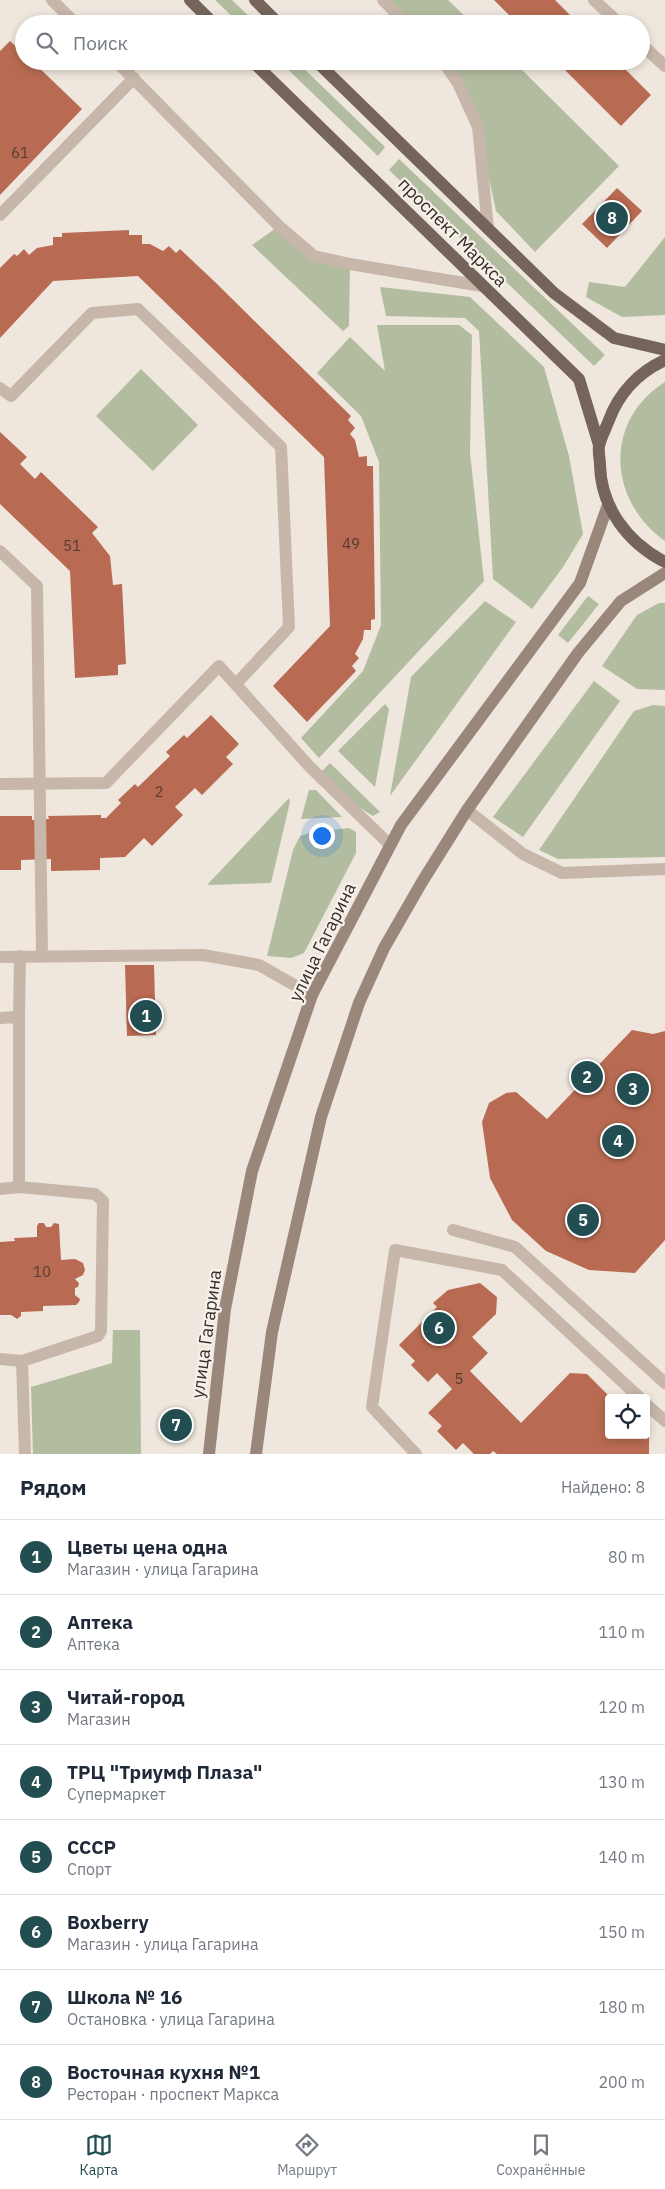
<!DOCTYPE html>
<html lang="ru">
<head>
<meta charset="utf-8">
<style>
  :root { --surface:#fff; --page:#f6f6f7; --text:#1f2937; --muted:#747a83; --line:#e0e1e3; --accent:#234e51 }
  body { margin:0; font-family:"IBM Plex Sans",sans-serif; background:var(--page); color:var(--text) }
  .controls { position:absolute; right:15px; bottom:15px; display:grid; overflow:hidden; border-radius:5px; box-shadow:0 2px 8px #0003 }
  .controls button { width:45px; height:45px; display:grid; place-items:center; padding:0; border:0; border-bottom:1px solid var(--line); background:var(--surface); color:var(--text); font:25px sans-serif }
  .you { position:absolute; left:321px; top:835px; width:18px; height:18px; margin:-12px; border:4px solid #fff; border-radius:50%; background:#1a73e8; box-shadow:0 0 0 8px #1a73e833 }
  .badge { display:grid; place-items:center; width:32px; height:32px; border-radius:50%; background:var(--accent); color:#fff; font-size:16px; font-weight:700 }
  .pin { position:absolute; translate:-50% -50%; border:2px solid #fff; box-shadow:0 1px 5px #0006 }
  .list { margin:0; padding:0; list-style:none }
  h2 { display:flex; justify-content:space-between; align-items:center; height:65px; margin:0; padding:0 20px; font-size:21px }
  h2 small { font-size:16px; font-weight:400; color:var(--muted) }
  .list li { display:grid; grid-template-columns:32px 1fr auto; gap:15px; align-items:center; box-sizing:border-box; height:75px; padding:0 20px; border-top:1px solid var(--line) }
  .list b { display:block; font-size:19px; white-space:nowrap }
  .list p { margin:0; font-size:16px; white-space:nowrap; color:var(--muted) }
  .list em { font-size:16px; font-style:normal; color:var(--muted) }
  .icon { flex:none; width:28px; height:28px; fill:none; stroke:currentColor; stroke-width:2; stroke-linecap:round; stroke-linejoin:round }
  .map { position:relative; flex:none; width:665px; height:1454px; overflow:hidden }
  .search { position:absolute; background:var(--surface); box-shadow:0 2px 8px #0003; left:15px; right:15px; top:15px; height:55px; display:flex; align-items:center; gap:12px; box-sizing:border-box; padding:0 18px; border-radius:28px; color:var(--muted); font-size:19px }
  .sheet { height:665px; background:var(--surface) }
  nav { display:flex; justify-content:space-around; align-items:center; box-sizing:border-box; height:70px; border-top:1px solid var(--line); background:var(--surface); font-size:14px; color:var(--muted) }
  nav a { display:grid; justify-items:center; gap:2px }
  nav .on { color:var(--accent) }
  .map>svg:first-child { display:block }
</style>
</head>
<body>
<div class="map">
<svg width="665" height="1454" viewBox="0 0 665 1454">
  <rect width="100%" height="100%" fill="#efe7dd"/>
  <g fill="#b2bd9f">
    <polygon points="215,0 232,0 257,24 240,24"/>
    <polygon points="383,0 448,0 473,24 407,24"/>
    <polygon points="279,61 296,61 385,147 378,156"/>
    <polygon points="443,61 513,61 619,166 535,252 496,211 478,127"/>
    <polygon points="399,159 605,355 594,366 389,170"/>
    <polygon points="279,226 314,255 350,264 349,326 343,331 252,245"/>
    <polygon points="665,237 665,315 622,317 586,297 589,282 625,287"/>
    <polygon points="380,287 470,297 544,367 569,456 583,534 563,567 532,609 493,579 479,331 465,318 386,316"/>
    <polygon points="377,325 459,325 472,335 470,453 484,581 319,758 301,738 363,671 381,625 379,462 361,416 317,373 350,337 385,371"/>
    <polygon points="141,369 198,425 153,471 96,416"/>
    <path d="M 665,382 L 665,541 C 608,501 603,421 665,382 Z"/>
    <polygon points="588,596 599,604 568,643 558,635"/>
    <polygon points="485,601 516,622 390,796 411,677"/>
    <polygon points="659,603 665,603 665,690 637,689 602,666 637,615"/>
    <polygon points="594,681 620,701 523,837 493,817"/>
    <polygon points="385,704 389,709 375,787 338,751"/>
    <polygon points="653,705 665,706 665,857 558,859 539,850 634,711"/>
    <polygon points="330,763 380,812 373,816 357,806 321,772"/>
    <polygon points="309,790 316,790 342,817 301,819"/>
    <polygon points="289,798 290,802 271,883 207,885"/>
    <polygon points="349,828 356,832 356,853 304,953 291,958 267,956 293,850 300,836 312,832"/>
    <polygon points="113,1330 140,1330 141,1454 33,1454 31,1387 112,1363"/>
  </g>
  <g fill="#b86b52">
    <polygon points="494,0 555,0 579,24 518,24"/>
    <polygon points="10,41 24,54 24,61 32,61 82,109 0,195 0,51"/>
    <polygon points="556,61 617,61 651,95 621,126"/>
    <polygon points="617,188 642,211 607,248 582,224"/>
    <polygon points="129,230 129,235 142,235 142,244 150,244 163,251 169,246 176,253 180,249 215,282 351,416 348,420 355,428 350,434 355,440 359,457 367,456 367,466 373,466 375,619 371,620 371,630 364,630 363,639 355,654 359,658 352,666 356,671 307,722 273,686 330,626 324,457 138,276 53,281 0,338 0,268 14,254 17,256 24,249 29,255 37,248 53,245 53,237 62,237 62,233"/>
    <polygon points="0,432 27,457 20,464 35,479 41,472 98,527 92,533 110,556 113,585 122,584 126,664 118,665 118,675 75,678 70,571 0,504"/>
    <polygon points="211,715 239,744 226,757 233,764 202,795 195,788 175,807 183,815 152,846 144,838 125,857 100,858 100,870 51,871 51,859 21,860 21,870 0,870 0,816 32,816 32,820 49,819 48,816 101,815 101,818 106,818 121,803 118,800 135,784 138,787 170,756 166,752 184,735 187,738"/>
    <polygon points="125,965 154,965 156,1035 127,1036"/>
    <polygon points="632,1030 653,1034 665,1031 665,1240 635,1273 589,1270 546,1251 512,1220 490,1178 482,1122 489,1103 506,1093 516,1092 547,1119"/>
    <polygon points="39,1223 44,1223 46,1227 51,1227 54,1223 59,1224 61,1260 75,1259 83,1263 85,1270 83,1275 75,1279 79,1283 78,1287 75,1288 75,1295 80,1299 79,1302 76,1305 43,1306 43,1311 21,1312 21,1316 17,1319 11,1315 0,1315 0,1242 15,1241 14,1238 37,1237 37,1226"/>
    <polygon points="480,1283 497,1297 496,1314 472,1337 488,1353 470,1371 521,1423 570,1373 587,1374 611,1398 609,1398 609,1435 646,1435 646,1433 649,1435 649,1454 497,1454 493,1451 490,1454 474,1454 463,1443 456,1450 437,1431 442,1426 428,1413 452,1389 437,1373 428,1382 411,1365 415,1361 399,1345 437,1307 433,1303 448,1290"/>
  </g>
  <g fill="none" stroke-linecap="round" stroke-linejoin="round">
    <g stroke="#c6b7aa" stroke-width="12">
      <polyline points="52,0 76,24"/>
      <polyline points="383,0 407,24"/>
      <polyline points="594,0 620,24"/>
      <polyline points="641,44 665,66"/>
      <polyline points="116,61 279,226 314,256 350,264 482,286"/>
      <polyline points="443,61 458,83 478,127 488,229"/>
      <polyline points="0,215 134,78"/>
      <polyline points="0,388 11,396 92,313 138,309 281,447 289,627 236,684"/>
      <polyline points="0,551 37,586 42,956"/>
      <polyline points="0,784 106,783 219,666 310,767 390,845"/>
      <polyline points="467,810 523,854 562,873 665,869"/>
      <polyline points="0,957 203,955 259,965 312,995"/>
      <polyline points="19,1017 20,956"/>
      <polyline points="0,1018 19,1017 19,1187"/>
      <polyline points="0,1189 19,1187 95,1194 103,1201 101,1331 98,1336 22,1361 25,1454"/>
      <polyline points="453,1230 515,1247 665,1383"/>
      <polyline points="0,1359 22,1361"/>
      <polyline points="646,1404 665,1421"/>
      <polyline points="416,1454 372,1407 395,1250 502,1270 640,1398"/>
    </g>
    <g stroke="#99877c" stroke-width="12">
      <polyline points="209,1454 225,1309 252,1171 312,995 401,825 580,583 608,505"/>
      <polyline points="256,1454 272,1332 321,1117 359,1003 384,948 422,882 467,810 578,653 621,601 665,573"/>
    </g>
    <g stroke="#75645c" stroke-width="12">
      <polyline points="190,0 214,24"/>
      <polyline points="255,0 279,24"/>
      <polyline points="252,61 579,379 599,445"/>
      <polyline points="316,61 554,293 614,338 665,350"/>
      <path d="M 665,360 C 639,372 619,393 609,420 C 606,428 601,437 599,446 C 598,452 600,459 600,465 C 601,508 628,543 665,562"/>
    </g>
  </g>
  <g text-anchor="middle" dominant-baseline="central" stroke-width="4.5" stroke-linejoin="round" paint-order="stroke">
    <g font-size="15" fill="#553c33">
      <text x="20" y="152">61</text>
      <text x="351" y="543">49</text>
      <text x="72" y="545">51</text>
      <text x="159" y="791">2</text>
      <text x="42" y="1271">10</text>
      <text x="459" y="1378">5</text>
    </g>
    <g font-size="18" fill="#342d29" stroke="#f7f1e9">
      <text transform="translate(453 232) rotate(45)">проспект Маркса</text>
      <text transform="translate(322 942) rotate(-64)">улица Гагарина</text>
      <text transform="translate(206 1334) rotate(-82)">улица Гагарина</text>
    </g>
  </g>
</svg>
<div class="controls">
<button><svg class="icon" aria-label="locate" viewBox="0 0 24 24"><circle cx="12" cy="12" r="6"/><path d="M12 2v4M12 18v4M2 12h4M18 12h4"/></svg></button>
</div>
<div class="you"></div>
<div class="pin badge" style="left:146px;top:1016px">1</div>
<div class="pin badge" style="left:587px;top:1077px">2</div>
<div class="pin badge" style="left:633px;top:1089px">3</div>
<div class="pin badge" style="left:618px;top:1141px">4</div>
<div class="pin badge" style="left:583px;top:1220px">5</div>
<div class="pin badge" style="left:439px;top:1328px">6</div>
<div class="pin badge" style="left:176px;top:1425px">7</div>
<div class="pin badge" style="left:612px;top:218px">8</div>
<div class="search"><svg class="icon" aria-label="search" viewBox="0 0 24 24"><circle cx="10" cy="10" r="6"/><path d="M15 15l6 6"/></svg>Поиск</div>
</div>
<section class="sheet">
<h2>Рядом<small>Найдено: 8</small></h2>
<ul class="list">
<li><span class="badge">1</span><div><b>Цветы цена одна</b><p>Магазин · улица Гагарина</p></div><em>80 m</em></li>
<li><span class="badge">2</span><div><b>Аптека</b><p>Аптека</p></div><em>110 m</em></li>
<li><span class="badge">3</span><div><b>Читай-город</b><p>Магазин</p></div><em>120 m</em></li>
<li><span class="badge">4</span><div><b>ТРЦ &quot;Триумф Плаза&quot;</b><p>Супермаркет</p></div><em>130 m</em></li>
<li><span class="badge">5</span><div><b>СССР</b><p>Спорт</p></div><em>140 m</em></li>
<li><span class="badge">6</span><div><b>Boxberry</b><p>Магазин · улица Гагарина</p></div><em>150 m</em></li>
<li><span class="badge">7</span><div><b>Школа № 16</b><p>Остановка · улица Гагарина</p></div><em>180 m</em></li>
<li><span class="badge">8</span><div><b>Восточная кухня №1</b><p>Ресторан · проспект Маркса</p></div><em>200 m</em></li>
</ul>
</section>
<nav>
<a class="on"><svg class="icon" aria-label="map" viewBox="0 0 24 24"><path d="M3 6l6-2 6 2 6-2v14l-6 2-6-2-6 2zM9 4v14M15 6v14"/></svg>Карта</a>
<a><svg class="icon" aria-label="directions" viewBox="0 0 24 24"><path d="M12 3l9 9-9 9-9-9zM9 14v-3h6M13 9l2 2-2 2"/></svg>Маршрут</a>
<a><svg class="icon" aria-label="saved" viewBox="0 0 24 24"><path d="M7 4h10v16l-5-4-5 4z"/></svg>Сохранённые</a>
</nav>
</body>
</html>
